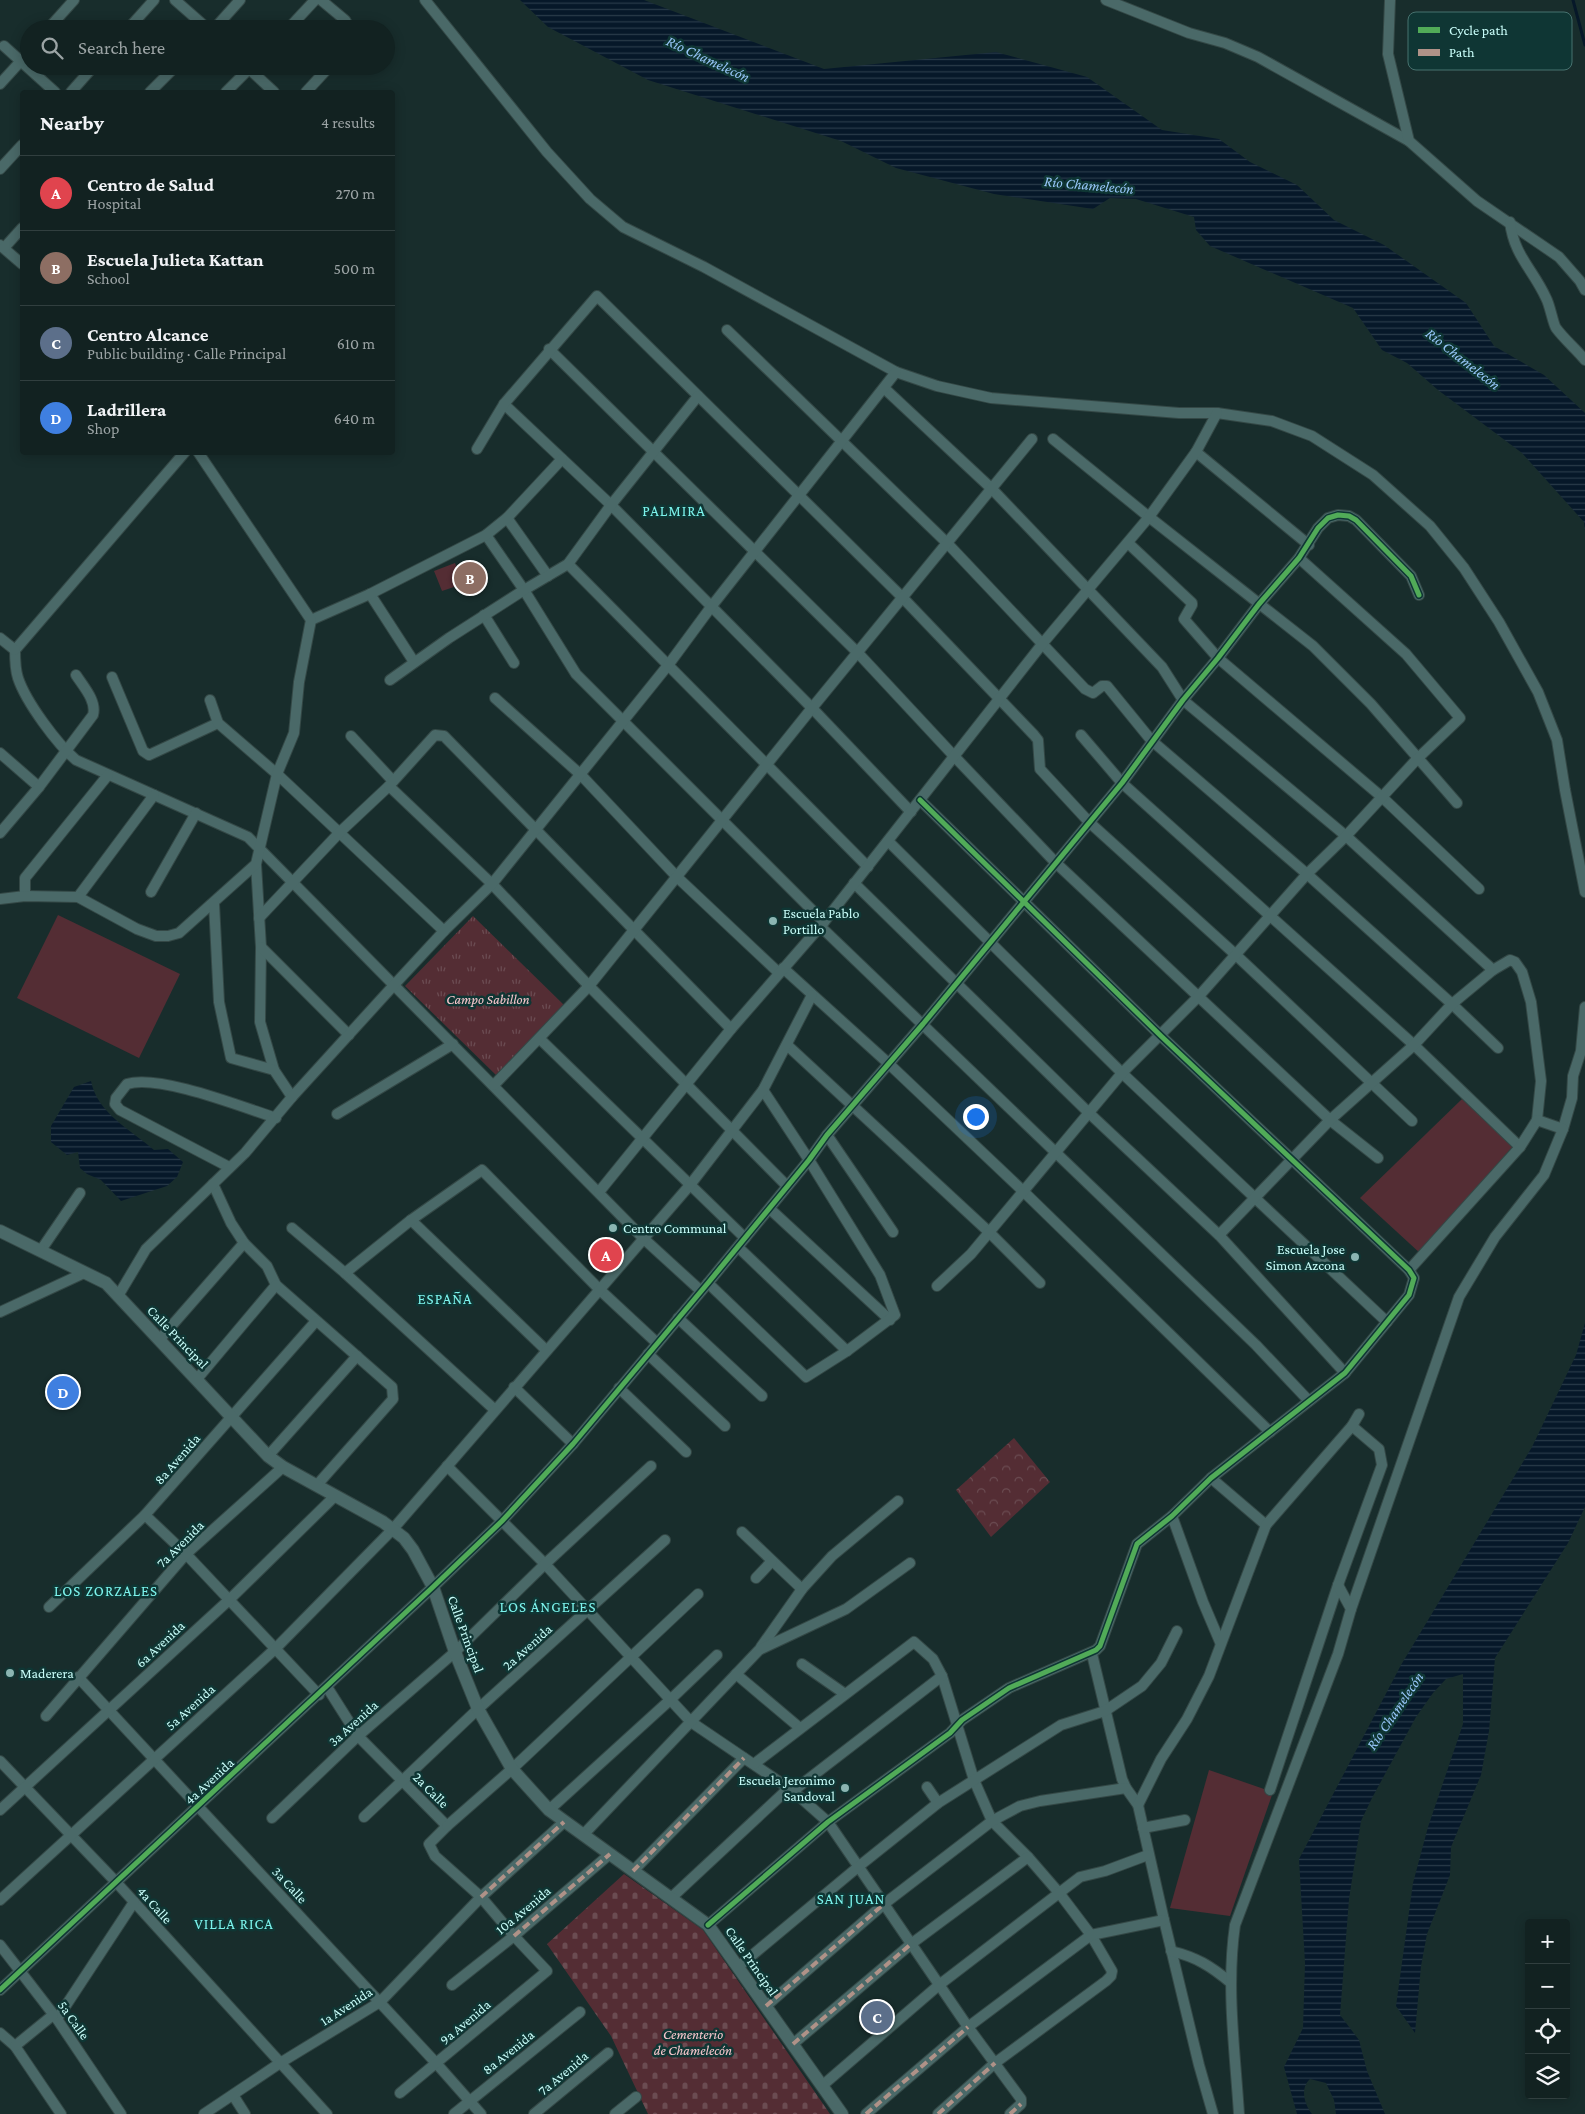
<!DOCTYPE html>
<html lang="en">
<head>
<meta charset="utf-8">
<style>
  :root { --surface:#122221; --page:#1f2f2e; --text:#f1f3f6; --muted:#9ca4a5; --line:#313f3f; --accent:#ea580c }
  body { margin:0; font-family:"Crimson Pro",serif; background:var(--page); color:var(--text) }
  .controls { position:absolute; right:15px; bottom:15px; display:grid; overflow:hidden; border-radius:5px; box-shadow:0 2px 12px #0003 }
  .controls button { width:45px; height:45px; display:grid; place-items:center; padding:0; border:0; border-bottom:1px solid var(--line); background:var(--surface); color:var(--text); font:25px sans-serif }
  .you { position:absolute; left:975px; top:1116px; width:18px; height:18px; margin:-12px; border:4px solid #fff; border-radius:50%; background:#1a73e8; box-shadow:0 0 0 8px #1a73e833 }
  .badge { display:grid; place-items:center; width:32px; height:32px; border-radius:50%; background:var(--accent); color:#fff; font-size:16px; font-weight:700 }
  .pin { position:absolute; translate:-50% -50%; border:2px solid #fff; box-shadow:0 1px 5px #0006 }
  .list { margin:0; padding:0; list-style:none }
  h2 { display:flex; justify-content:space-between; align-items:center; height:65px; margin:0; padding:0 20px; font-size:21px }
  h2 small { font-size:16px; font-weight:400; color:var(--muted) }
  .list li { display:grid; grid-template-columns:32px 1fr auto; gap:15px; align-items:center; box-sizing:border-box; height:75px; padding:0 20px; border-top:1px solid var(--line) }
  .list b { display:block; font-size:19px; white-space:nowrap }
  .list p { margin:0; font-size:16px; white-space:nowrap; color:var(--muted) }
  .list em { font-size:16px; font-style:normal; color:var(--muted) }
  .icon { flex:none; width:28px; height:28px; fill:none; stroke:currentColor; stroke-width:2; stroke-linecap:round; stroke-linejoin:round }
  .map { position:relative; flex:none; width:1585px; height:2114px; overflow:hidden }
  .search { position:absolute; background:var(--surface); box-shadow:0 2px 12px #0003; left:20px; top:20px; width:375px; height:55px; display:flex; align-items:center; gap:12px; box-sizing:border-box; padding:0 18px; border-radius:28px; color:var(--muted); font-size:19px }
  .panel { position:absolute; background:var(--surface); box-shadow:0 2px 12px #0003; left:20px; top:90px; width:375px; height:365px; border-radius:5px }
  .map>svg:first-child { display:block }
</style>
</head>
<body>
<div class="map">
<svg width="1585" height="2114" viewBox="0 0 1585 2114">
  <defs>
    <pattern id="forest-crowns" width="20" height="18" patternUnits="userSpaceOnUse" patternTransform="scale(1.25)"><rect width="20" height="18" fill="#542d34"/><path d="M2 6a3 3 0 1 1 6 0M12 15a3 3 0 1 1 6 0" fill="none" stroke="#6b4c52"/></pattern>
    <pattern id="cemetery-stones" width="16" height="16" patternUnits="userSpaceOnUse" patternTransform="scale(1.25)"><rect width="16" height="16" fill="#542d34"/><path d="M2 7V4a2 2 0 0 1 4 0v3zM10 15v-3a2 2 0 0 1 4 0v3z" fill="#6b4c52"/></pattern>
    <pattern id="park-tufts" width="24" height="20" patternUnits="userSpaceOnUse" patternTransform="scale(1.25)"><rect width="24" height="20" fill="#542d34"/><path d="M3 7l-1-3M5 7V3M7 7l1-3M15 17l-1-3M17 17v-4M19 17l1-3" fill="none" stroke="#6b4c52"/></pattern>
    <pattern id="water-rules" width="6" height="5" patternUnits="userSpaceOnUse" patternTransform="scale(1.25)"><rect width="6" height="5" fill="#061829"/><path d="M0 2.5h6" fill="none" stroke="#293b49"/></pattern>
  </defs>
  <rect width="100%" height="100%" fill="#182d2c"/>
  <polygon fill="url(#forest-crowns)" points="1014,1438 1050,1482 991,1537 956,1490"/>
  <polygon fill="url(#cemetery-stones)" points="624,1874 703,1930 830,2114 648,2114 611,2036 547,1944"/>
  <polygon fill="url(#park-tufts)" points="473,916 565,1006 497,1076 405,986"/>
  <g fill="#542d34">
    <polygon points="455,563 463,584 442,591 434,571"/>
    <polygon points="58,915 180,974 139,1058 17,998"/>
    <polygon points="1462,1099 1513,1146 1421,1254 1360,1198"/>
    <polygon points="1209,1770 1273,1792 1230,1916 1170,1908"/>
  </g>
  <g fill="url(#water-rules)">
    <polygon points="520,0 644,0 824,69 996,52 1087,77 1162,130 1219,139 1250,162 1297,185 1334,220 1384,245 1466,303 1494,346 1544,375 1585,413 1585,531 1584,522 1522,453 1438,390 1407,363 1382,350 1353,308 1210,246 1196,230 1194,217 1136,199 1110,198 1093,209 994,194 896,168 841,141 648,80 548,27"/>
    <path d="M 91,1081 C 97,1113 131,1130 154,1150 L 168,1149 L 183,1162 L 177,1177 L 167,1186 L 121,1201 L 101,1180 L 87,1174 L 80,1168 L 78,1152 L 67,1155 L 51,1142 L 51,1126 L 74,1087 Z"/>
    <path d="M 1585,1323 L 1585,1507 L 1568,1543 L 1495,1658 L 1489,1731 L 1481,1775 L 1451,1847 L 1450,1875 L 1427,1934 L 1421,1966 L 1415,2033 L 1396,2006 L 1413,1883 L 1428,1827 L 1463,1724 L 1463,1674 L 1446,1679 L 1433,1693 L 1416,1717 L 1372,1798 L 1361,1821 L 1349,1899 L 1340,2015 L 1359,2040 L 1367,2071 L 1385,2114 L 1336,2114 L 1334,2100 L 1326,2083 L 1310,2079 C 1300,2088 1304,2104 1312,2114 L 1297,2114 L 1284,2067 L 1303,2028 L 1305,1963 L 1299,1859 L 1401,1665 L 1532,1447 L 1576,1355 Z"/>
  </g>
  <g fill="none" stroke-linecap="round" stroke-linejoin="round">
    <polyline stroke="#061829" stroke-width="3" points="1573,0 1585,45"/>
    <g stroke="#344846" stroke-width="12">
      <g id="minor">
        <polyline points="175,0 208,29"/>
        <polyline points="321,0 345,20 350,29"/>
        <polyline points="425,0 547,152 590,199 623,227 704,267 896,372 937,386 991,398 1179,413 1217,413 1272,421 1312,436 1373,475 1430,526 1464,568 1499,622 1538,692 1557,740 1565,790 1585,892"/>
        <polyline points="1106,0 1189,33 1225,43 1258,57 1409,141"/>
        <polyline points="1390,0 1388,54 1409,141 1477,201 1559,257 1580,281 1585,290"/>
        <polyline points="48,29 74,0"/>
        <polyline points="128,29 154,0"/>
        <polyline points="214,29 240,0"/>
        <polyline points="288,29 315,0"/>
        <polyline points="4,46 55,92"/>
        <polyline points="246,66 274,92"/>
        <polyline points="0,84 29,52"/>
        <polyline points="71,92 94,66"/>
        <polyline points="150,92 176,66"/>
        <polyline points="226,92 252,66"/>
        <polyline points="306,92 330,66"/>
        <polyline points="0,169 22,145"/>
        <path d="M 1510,222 C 1514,256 1533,269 1546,298 C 1550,305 1553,324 1556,328 C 1564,339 1576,349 1585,360"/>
        <polyline points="0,245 22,264"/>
        <polyline points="4,248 22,228"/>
        <polyline points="727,330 947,543 1085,689 1093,693 1102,686 1107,686 1151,740 1307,874 1452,1004 1498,1048"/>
        <polyline points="549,349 858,653 953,755 1056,863 1330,1120 1378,1158"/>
        <polyline points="884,388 992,489 1162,667 1183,700 1346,836 1493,970"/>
        <polyline points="504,404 611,505 812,708 911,812"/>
        <polyline points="1053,439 1149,517 1313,646 1371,704 1457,803"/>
        <polyline points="477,449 504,404 597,296 903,598 1034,735 1038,740 1040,769 1089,822 1236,955 1412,1121"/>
        <path d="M 185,452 L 15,650 C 15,659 15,669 18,678 C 26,702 57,744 76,760 L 248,837 L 643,1238 L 701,1291"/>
        <polyline points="1196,452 1309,545"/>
        <polyline points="507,518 548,576"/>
        <polyline points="486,535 524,590 576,674 824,922"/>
        <polyline points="1128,543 1192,603 1192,605 1184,619 1218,658 1383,798 1479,889"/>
        <polyline points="568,564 868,867"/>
        <polyline points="370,594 414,662"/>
        <polyline points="484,615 514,663"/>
        <polyline points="311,620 370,594 486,535 507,518 562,459"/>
        <polyline points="0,638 15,650"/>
        <polyline points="112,677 143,751 149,755 218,723"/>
        <polyline points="390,680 449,638 524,590 568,564 611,505 698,396"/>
        <polyline points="495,698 581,775 677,877 779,973"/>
        <polyline points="210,700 218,723 277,774 444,931"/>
        <polyline points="1081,735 1122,783 1414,1045 1520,1147"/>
        <polyline points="351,736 393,781"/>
        <polyline points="0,753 39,787"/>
        <path d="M 0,833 L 39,787 L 93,715 C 97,701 83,686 76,675"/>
        <polyline points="888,841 1122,1073 1387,1322"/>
        <polyline points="256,864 261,947 260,1022 274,1070"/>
        <polyline points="854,883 1089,1113 1219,1235 1345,1373"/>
        <polyline points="151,892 196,813"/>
        <polyline points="25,896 25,878 108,775"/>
        <polyline points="78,897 154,795"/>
        <polyline points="0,899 25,896 78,897 137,929 156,936 168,936 179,933 256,864 277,774 294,733 299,682 311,620 198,452"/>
        <polyline points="214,903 219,1002 231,1058 274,1070 292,1097"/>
        <polyline points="259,918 340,832 389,786"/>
        <polyline points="820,926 1256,1345 1309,1401"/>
        <polyline points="261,947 349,1035"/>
        <polyline points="783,968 888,1063 1023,1191 1270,1432"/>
        <polyline points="731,1029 444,736 435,735 389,786 492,884 589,986 787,1186"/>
        <polyline points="540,1039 745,1238"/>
        <polyline points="787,1045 989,1232 1040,1283"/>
        <polyline points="494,1085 589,986 812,708 1032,439"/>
        <polyline points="337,1114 453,1044"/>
        <polyline points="1563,1129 1572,1098 1573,1076 1581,1051 1585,1007"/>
        <polyline points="827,1135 893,1232"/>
        <path d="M 229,1167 L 120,1110 L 115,1104 L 116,1098 L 127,1084 C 159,1074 242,1107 276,1118"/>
        <polyline points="213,1184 231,1223 244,1243 267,1266 276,1285 392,1387 393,1399 317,1485"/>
        <polyline points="599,1192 731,1029 824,922 1043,643 1149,517 1196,452 1217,413"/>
        <polyline points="770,1209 890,1320"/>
        <polyline points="411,1220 546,1350"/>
        <polyline points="292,1228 345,1273 495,1410"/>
        <polyline points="1219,1235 1330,1120 1414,1045 1452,1004 1493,970 1510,960 1515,962 1522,972 1531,1002 1541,1081 1537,1120 1520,1147 1409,1270"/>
        <polyline points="738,1247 847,1351"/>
        <polyline points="41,1250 80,1193"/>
        <polyline points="345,1273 411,1220 482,1170 600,1290 657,1343"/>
        <polyline points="708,1283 806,1377 847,1351 895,1315 880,1275 809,1160 763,1090"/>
        <polyline points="937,1286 971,1254 1122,1073 1199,996 1307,874 1346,836 1417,759 1460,718 1406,654 1299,558"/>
        <polyline points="118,1296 146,1249 245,1153 292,1097 394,985 444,931 492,884 669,664 711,607 896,372"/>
        <polyline points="0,1312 84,1273"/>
        <polyline points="678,1318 762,1396"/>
        <polyline points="160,1339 244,1243"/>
        <polyline points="648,1354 725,1426"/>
        <polyline points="197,1379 276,1285"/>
        <polyline points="514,1387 573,1444"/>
        <polyline points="619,1388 686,1452"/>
        <polyline points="268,1456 357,1356"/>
        <polyline points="447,1466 545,1564 691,1722 793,1791 828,1822 968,2027 1021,2099 1021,2104 1010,2114"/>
        <polyline points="1211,1478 1266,1525"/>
        <polyline points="145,1515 186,1554 319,1695"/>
        <polyline points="1172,1516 1203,1602 1220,1642"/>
        <polyline points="742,1532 802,1589"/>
        <polyline points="756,1578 772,1561"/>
        <polyline points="49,1607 145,1515 316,1321"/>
        <polyline points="1351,1609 1459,1297 1495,1237 1544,1175 1563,1129 1537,1120"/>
        <polyline points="761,1647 802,1589 832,1556 898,1501"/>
        <polyline points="1092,1654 1122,1779 1126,1788 1138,1805 1164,1920 1199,2065 1213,2114"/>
        <polyline points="802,1664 845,1694"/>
        <polyline points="736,1674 800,1728"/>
        <polyline points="78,1677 436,2063 481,2114"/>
        <polyline points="327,1687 358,1736 447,1826 429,1844 435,1856 481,1897 514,1936 547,1971 400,2093"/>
        <polyline points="46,1716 186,1554 283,1467"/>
        <polyline points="0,1761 116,1882 327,2114"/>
        <polyline points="754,1764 914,1642 933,1659 942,1676 974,1780 992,1821 1028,1857 1060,1894 1091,1935 1112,1971 1111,1976 1106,1981 995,2063 938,2114"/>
        <polyline points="927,1787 938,1803"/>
        <polyline points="1270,1790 1338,1585 1382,1465 1379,1449 1352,1426"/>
        <polyline points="793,1791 942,1676"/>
        <polyline points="1138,1805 1161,1759 1187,1719 1209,1676 1266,1525 1352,1426 1359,1414"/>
        <polyline points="0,1810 229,1600 335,1496"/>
        <polyline points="549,1810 670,1700 717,1655"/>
        <polyline points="364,1817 478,1709 665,1540"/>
        <polyline points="272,1818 358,1736 455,1652 545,1564 651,1466"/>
        <polyline points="447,1826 512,1769 698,1594"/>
        <polyline points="1143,1828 1185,1820"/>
        <polyline points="583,1835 759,1650 846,1609 910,1563"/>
        <polyline points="633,1871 744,1758"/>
        <polyline points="671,1898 789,1788"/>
        <polyline points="0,1900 275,1649 393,1529 690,1185 763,1090 812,995"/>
        <polyline points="708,1925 828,1822 950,1733 962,1720 1009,1688 1096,1650 1100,1646 1137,1544 1172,1516 1211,1478 1345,1373 1409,1295 1414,1278 1409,1270 1161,1036 920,800"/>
        <polyline points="0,1945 57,2019 121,2114"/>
        <path d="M 1171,1951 C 1196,1957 1211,1966 1231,1983"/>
        <polyline points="738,1967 858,1867 938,1803 1061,1725 1105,1711 1142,1686 1161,1663 1177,1631"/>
        <polyline points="452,1985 514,1936 610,1854"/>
        <polyline points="0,1990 433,1587 502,1521 573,1444 708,1283 809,1160 827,1135 923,1024 1122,783 1183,700 1218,658 1259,604 1299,558 1318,528 1328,518 1338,515 1349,516 1356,520 1411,576 1419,595"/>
        <polyline points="766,2006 884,1904 992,1821 1020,1806 1040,1801 1126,1788"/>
        <polyline points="57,2019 134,1902"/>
        <polyline points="0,2033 15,2046 61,2114"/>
        <polyline points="793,2044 911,1944 1028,1857"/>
        <polyline points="15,2046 53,2015"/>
        <polyline points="823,2085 939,1985 1080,1877 1105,1871 1148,1855"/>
        <polyline points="233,2095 245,2114"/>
        <polyline points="204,2114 280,2063 380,2002 481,1897 564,1822"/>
        <polyline points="454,2114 580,2012"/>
        <polyline points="534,2114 608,2053"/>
        <polyline points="615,2114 636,2097"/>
        <polyline points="866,2114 968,2027 1091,1935 1164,1920"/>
        <path d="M 1239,2114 C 1235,2051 1226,1987 1235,1925 L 1338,1654 L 1351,1609 L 1338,1585"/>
      </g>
    </g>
    <g stroke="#344846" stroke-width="14">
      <polyline id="tertiary" points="0,1231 106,1283 268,1456 283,1467 383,1522 404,1538 413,1550 433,1587 455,1652 478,1709 512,1769 549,1810 708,1925 842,2114"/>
    </g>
    <use href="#minor" stroke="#4a6968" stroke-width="10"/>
    <use href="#tertiary" stroke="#4a6968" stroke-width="12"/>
    <g stroke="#af9288" stroke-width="4" stroke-dasharray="8 4" stroke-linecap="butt">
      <polyline points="633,1871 744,1758"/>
      <polyline points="481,1897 564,1822"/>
      <polyline points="514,1936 610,1854"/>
      <polyline points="766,2006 884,1904"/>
      <polyline points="793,2044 911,1944"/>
      <polyline points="866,2114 968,2027"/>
      <polyline points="938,2114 995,2063"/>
      <polyline points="1010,2114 1021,2104"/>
    </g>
    <g stroke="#0f3634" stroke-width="8">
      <g id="cycleway">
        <polyline points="708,1925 828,1822 950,1733 962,1720 1009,1688 1096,1650 1100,1646 1137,1544 1172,1516 1211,1478 1345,1373 1409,1295 1414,1278 1409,1270 1161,1036 920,800"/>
        <polyline points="0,1990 433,1587 502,1521 573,1444 708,1283 809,1160 827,1135 923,1024 1122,783 1183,700 1218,658 1259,604 1299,558 1318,528 1328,518 1338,515 1349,516 1356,520 1411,576 1419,595"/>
      </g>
    </g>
    <use href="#cycleway" stroke="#51ab58" stroke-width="5"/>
  </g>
  <g fill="#8bb5b2" stroke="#0f3634" stroke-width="2">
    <circle cx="773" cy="921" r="5"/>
    <circle cx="613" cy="1228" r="5"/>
    <circle cx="1355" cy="1257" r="5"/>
    <circle cx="10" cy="1673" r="5"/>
    <circle cx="845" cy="1788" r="5"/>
  </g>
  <g text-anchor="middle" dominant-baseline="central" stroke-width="5" stroke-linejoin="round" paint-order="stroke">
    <g font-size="14" fill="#c9fefa" stroke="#0f3634" text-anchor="start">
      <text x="783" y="913">Escuela Pablo<tspan x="783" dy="16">Portillo</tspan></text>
      <text x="623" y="1228">Centro Communal</text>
      <text x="1345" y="1249" text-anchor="end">Escuela Jose<tspan x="1345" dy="16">Simon Azcona</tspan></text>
      <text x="20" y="1673">Maderera</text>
      <text x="835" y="1780" text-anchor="end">Escuela Jeronimo<tspan x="835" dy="16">Sandoval</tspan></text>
    </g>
    <g font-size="14" font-style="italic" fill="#fbc8ce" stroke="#0f3634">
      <text x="488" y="999">Campo Sabillon</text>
      <text x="693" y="2034">Cementerio<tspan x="693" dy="16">de Chamelecón</tspan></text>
    </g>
    <g font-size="14" fill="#c9fefa" stroke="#0f3634">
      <text transform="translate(178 1337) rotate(46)">Calle Principal</text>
      <text transform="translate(177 1459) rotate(-49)">8a Avenida</text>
      <text transform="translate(180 1544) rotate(-45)">7a Avenida</text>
      <text transform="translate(466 1634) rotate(70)">Calle Principal</text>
      <text transform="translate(160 1644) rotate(-43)">6a Avenida</text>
      <text transform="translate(527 1647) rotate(-42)">2a Avenida</text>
      <text transform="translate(190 1707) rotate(-42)">5a Avenida</text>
      <text transform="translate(353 1723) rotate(-42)">3a Avenida</text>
      <text transform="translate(209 1781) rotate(-43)">4a Avenida</text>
      <text transform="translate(431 1790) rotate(45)">2a Calle</text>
      <text transform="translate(290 1885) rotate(47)">3a Calle</text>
      <text transform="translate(155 1905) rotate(48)">4a Calle</text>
      <text transform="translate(523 1910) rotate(-40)">10a Avenida</text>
      <text transform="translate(752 1961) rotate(55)">Calle Principal</text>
      <text transform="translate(346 2006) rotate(-33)">1a Avenida</text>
      <text transform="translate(74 2020) rotate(55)">5a Calle</text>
      <text transform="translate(465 2022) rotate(-40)">9a Avenida</text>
      <text transform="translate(508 2052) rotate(-39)">8a Avenida</text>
      <text transform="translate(563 2073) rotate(-40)">7a Avenida</text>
    </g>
    <g font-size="15" font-style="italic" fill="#98c7f9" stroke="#0f3634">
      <text transform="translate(708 59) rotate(25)">Río Chamelecón</text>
      <text transform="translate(1089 185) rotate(5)">Río Chamelecón</text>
      <text transform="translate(1463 359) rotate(38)">Río Chamelecón</text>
      <text transform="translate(1395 1711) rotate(-56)">Río Chamelecón</text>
    </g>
    <g font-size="15" letter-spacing="1" fill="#7cf3ec" stroke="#0f3634">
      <text x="674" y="511">PALMIRA</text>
      <text x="445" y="1299">ESPAÑA</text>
      <text x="106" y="1591">LOS ZORZALES</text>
      <text x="548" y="1607">LOS ÁNGELES</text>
      <text x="851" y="1899">SAN JUAN</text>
      <text x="234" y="1924">VILLA RICA</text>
    </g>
  </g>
  <rect x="1408" y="12" width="164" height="58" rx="8" fill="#0f3634" stroke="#47726f" stroke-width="1"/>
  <rect x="1418" y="27" width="22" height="6" fill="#51ab58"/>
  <rect x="1418" y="49" width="22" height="7" fill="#af9288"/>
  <g font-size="14" fill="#c9fefa">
    <text x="1449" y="35">Cycle path</text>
    <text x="1449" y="57">Path</text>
  </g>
</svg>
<div class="controls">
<button>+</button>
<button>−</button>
<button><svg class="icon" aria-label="locate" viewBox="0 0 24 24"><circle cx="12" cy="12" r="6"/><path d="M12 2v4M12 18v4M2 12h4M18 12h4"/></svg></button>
<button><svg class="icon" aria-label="layers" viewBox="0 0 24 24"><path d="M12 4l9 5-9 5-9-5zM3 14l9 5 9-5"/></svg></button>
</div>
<div class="you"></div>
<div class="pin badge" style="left:606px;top:1255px;background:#e0444e">A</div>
<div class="pin badge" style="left:470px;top:578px;background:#8d6e63">B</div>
<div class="pin badge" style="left:877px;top:2017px;background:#5c6f8a">C</div>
<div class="pin badge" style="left:63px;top:1392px;background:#3f7fe0">D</div>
<div class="search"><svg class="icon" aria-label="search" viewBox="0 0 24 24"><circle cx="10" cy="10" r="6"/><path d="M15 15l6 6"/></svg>Search here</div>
<section class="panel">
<h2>Nearby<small>4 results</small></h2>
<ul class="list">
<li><span class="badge" style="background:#e0444e">A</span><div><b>Centro de Salud</b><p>Hospital</p></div><em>270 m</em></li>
<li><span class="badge" style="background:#8d6e63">B</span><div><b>Escuela Julieta Kattan</b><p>School</p></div><em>500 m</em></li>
<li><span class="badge" style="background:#5c6f8a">C</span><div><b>Centro Alcance</b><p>Public building · Calle Principal</p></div><em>610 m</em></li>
<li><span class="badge" style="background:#3f7fe0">D</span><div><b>Ladrillera</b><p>Shop</p></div><em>640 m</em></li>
</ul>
</section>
</div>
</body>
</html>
